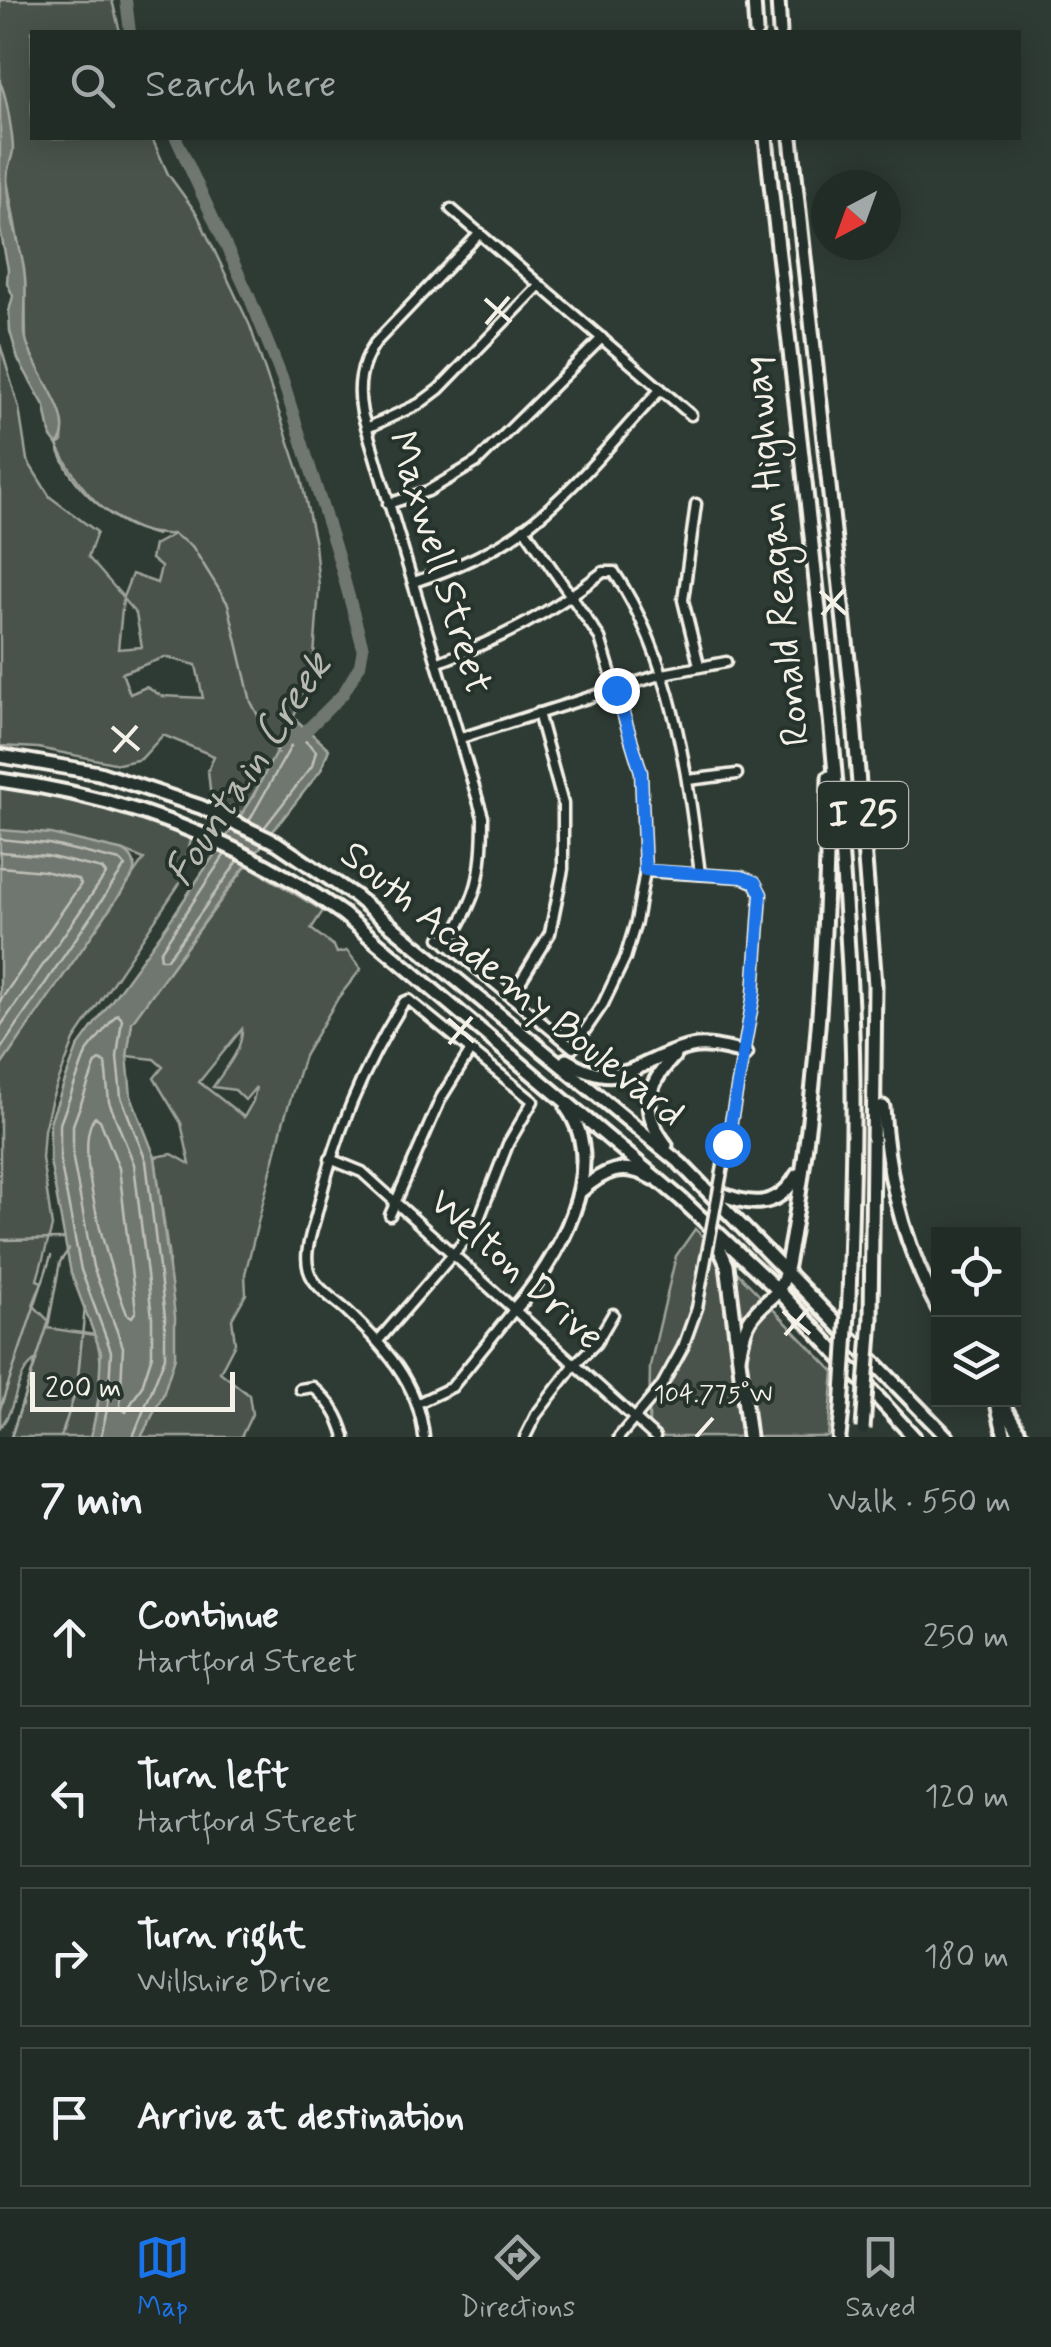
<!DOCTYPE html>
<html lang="en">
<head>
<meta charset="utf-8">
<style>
  :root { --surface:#222c27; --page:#2a342f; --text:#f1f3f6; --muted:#a2a7a7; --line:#3f4844; --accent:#1a73e8 }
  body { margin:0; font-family:Mynerve,sans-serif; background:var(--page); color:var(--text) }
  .controls { position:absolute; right:30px; bottom:30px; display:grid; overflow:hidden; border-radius:0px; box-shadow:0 5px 25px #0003 }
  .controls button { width:90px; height:90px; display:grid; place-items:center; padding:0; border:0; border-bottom:2px solid var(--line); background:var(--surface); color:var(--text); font:50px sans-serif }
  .compass { position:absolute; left:811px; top:170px; width:90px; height:90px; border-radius:50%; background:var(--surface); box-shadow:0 5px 25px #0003; rotate:221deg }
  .scale { position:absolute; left:30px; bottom:25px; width:205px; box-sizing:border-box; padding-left:10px; border:5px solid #f4f1e8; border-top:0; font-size:28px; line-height:35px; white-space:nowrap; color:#f4f1e8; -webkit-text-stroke:8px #26332d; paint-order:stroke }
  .stop { position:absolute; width:30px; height:30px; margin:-22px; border:8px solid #1a73e8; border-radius:50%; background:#fff }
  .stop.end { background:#1a73e8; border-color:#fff; box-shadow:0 2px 10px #0008 }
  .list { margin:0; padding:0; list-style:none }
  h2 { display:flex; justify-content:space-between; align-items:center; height:130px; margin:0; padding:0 40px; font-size:42px }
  h2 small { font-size:32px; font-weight:400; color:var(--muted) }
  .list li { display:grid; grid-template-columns:65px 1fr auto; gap:30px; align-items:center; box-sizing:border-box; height:140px; margin:0 20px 20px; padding:0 20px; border:2px solid var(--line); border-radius:0px }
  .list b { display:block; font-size:38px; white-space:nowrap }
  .list p { margin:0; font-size:32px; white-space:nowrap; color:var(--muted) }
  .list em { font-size:32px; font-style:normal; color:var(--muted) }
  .icon { flex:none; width:55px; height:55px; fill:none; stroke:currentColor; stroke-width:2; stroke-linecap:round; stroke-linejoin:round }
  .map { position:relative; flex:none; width:1051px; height:1437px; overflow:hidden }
  .search { position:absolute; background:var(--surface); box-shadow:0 5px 25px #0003; left:30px; right:30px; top:30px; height:110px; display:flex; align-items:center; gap:25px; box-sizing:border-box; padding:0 35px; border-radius:0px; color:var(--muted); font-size:38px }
  .sheet { height:770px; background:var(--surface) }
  nav { display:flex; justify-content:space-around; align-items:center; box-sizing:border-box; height:140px; border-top:2px solid var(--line); background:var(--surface); font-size:28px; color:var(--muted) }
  nav a { display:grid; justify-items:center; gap:5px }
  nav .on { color:var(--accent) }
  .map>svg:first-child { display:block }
</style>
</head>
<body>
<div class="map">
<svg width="1051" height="1437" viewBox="0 0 1051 1437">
  <rect width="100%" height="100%" fill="#2e3b34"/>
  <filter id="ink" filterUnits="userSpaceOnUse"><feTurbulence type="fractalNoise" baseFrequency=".01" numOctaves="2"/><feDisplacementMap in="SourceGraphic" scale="20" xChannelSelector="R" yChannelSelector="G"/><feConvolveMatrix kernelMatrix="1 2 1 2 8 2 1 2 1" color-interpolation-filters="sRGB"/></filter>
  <g filter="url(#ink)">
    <g fill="#48524c" stroke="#9ea29a" stroke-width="2.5" fill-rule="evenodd">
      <path d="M 0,0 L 112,0 L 120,32 L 32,32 L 32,138 L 152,138 L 168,174 L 197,214 L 250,326 L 301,478 L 315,544 L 319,587 L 313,671 L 278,754 L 242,813 L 211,798 L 208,771 L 214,756 L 163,735 L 141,759 L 119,764 L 38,748 L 0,746 L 0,344 L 19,408 L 27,460 L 50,497 L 97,532 L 88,557 L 123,597 L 132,574 L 157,583 L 161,567 L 151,559 L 154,545 L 174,534 C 117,537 80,491 57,445 L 62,442 L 63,425 L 26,343 L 25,279 L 7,180 L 11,134 L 0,83 ZM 123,599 L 136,614 L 142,647 L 118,649 ZM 165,657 L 196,665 L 203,698 L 162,696 L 146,687 L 130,694 L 122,673 Z"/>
      <path d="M 0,786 C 66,790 131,811 192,836 L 180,883 L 74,1040 L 52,1098 L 44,1130 L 42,1158 L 52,1227 L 37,1280 L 42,1282 L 33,1305 L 49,1321 L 47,1328 L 95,1335 C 107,1367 98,1404 91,1437 L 11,1437 L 36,1360 C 14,1374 18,1408 0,1427 L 0,1067 L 144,859 L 124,851 L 0,830 Z"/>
      <path d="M 247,865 L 323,911 L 311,929 L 334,946 L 337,953 L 347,951 L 361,969 L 338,998 L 304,1056 L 283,1123 L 245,1274 L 246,1294 L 232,1319 L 235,1343 L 220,1372 L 249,1395 L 252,1414 L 241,1437 L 141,1437 L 163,1395 L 169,1259 L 155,1157 L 172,1154 L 190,1164 L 181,1123 L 154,1078 L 163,1067 L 154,1059 L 127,1056 L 132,1021 ZM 242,1029 C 243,1050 224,1070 213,1087 L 235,1090 L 245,1100 L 256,1087 L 253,1101 L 244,1117 L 199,1082 Z"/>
      <polygon points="695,1229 834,1372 828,1437 660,1437 649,1425 650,1366 676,1256"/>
    </g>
    <g fill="#6f7770" stroke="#a4a8a0" stroke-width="2.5">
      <path d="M 0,83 C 6,91 13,138 13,150 C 12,160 6,169 7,180 C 7,209 18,236 23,263 C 28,286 24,310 25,333 C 28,368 81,418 57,445 L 51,437 L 45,407 L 18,359 L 10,331 L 9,311 L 13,296 L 7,283 L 8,269 L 0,229 Z"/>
      <polygon points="294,718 329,749 321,770 234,881 132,1022 127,1056 131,1096 155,1157 175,1316 175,1357 163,1395 141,1437 91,1437 98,1404 101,1352 71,1273 50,1161 50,1122 77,1048 167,925 250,802"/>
      <path d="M 0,830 L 51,834 L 124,851 C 136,859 137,868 130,880 L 0,1067 Z"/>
    </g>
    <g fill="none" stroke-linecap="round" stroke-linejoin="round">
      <g stroke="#bfc0b8" stroke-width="2.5">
        <polyline points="249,821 295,739 301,737 316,751 312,766 264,828"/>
        <polyline points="0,839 49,844 120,861 125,866 0,1050"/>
        <polyline points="0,852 47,856 102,869 106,874 0,1027"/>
        <polyline points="225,854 160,952 161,959 167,959 177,946 238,861"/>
        <polyline points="0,867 44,871 77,879 81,884 0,1001"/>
        <polygon points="100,1060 105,1063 109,1102 134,1164 152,1317 152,1355 142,1386 126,1412 120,1407 123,1347 93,1267 73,1159 73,1125 96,1063"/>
        <path d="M 95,1117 L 100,1120 L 119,1168 L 136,1311 L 132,1317 L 127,1314 C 113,1279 70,1146 95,1117 Z"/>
        <polyline points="101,1437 108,1405 111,1351 81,1270 60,1160 60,1124 86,1053 117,1014 122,1019 117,1057 121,1097 146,1161 165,1317 165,1357 133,1437"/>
      </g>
      <g stroke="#a4a8a0" stroke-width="2.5">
        <path d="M 57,445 C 71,490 113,523 157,535"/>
        <polyline points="173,534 192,546 228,604 251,702 278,754"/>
        <polyline points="0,1240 63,1239"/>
        <polyline points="0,1409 51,1256"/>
        <polyline points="11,1437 49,1321 60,1262 69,1249"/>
        <polyline points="61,1437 77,1387 85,1307"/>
      </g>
      <g stroke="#6f7770" stroke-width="12">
        <polyline points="126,0 130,32"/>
        <polyline points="176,138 249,296 282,378 337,553 363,648 360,665 343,694 296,741"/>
      </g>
      <g stroke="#f4f1e8" stroke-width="15">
        <g id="minor">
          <polyline points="451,209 691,415"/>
          <polyline points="367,428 419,404 439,389 540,285"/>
          <polyline points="388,504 428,491 477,462 602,338"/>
          <polyline points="696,504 683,600 699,665"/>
          <path d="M 414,582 C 453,569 492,553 525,528 C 576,489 617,436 661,389"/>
          <path d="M 439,662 C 503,638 549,614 603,572 L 614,572 C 673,660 687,771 700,874"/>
          <polyline points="461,738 663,674 726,662"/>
          <polyline points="688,780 737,774"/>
          <polyline points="645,871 742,877 755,883 761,894 754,994 727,1144"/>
          <polyline points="440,938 573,1048 603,1004 625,958 636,922 645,871 641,772 600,638 524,528"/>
          <path d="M 448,945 C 478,895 483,875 483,817 L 362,413 C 357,387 360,365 375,343 L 480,233"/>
          <polyline points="511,997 550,933 563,869 563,804 538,713"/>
          <polyline points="330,1159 362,1172 655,1437"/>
          <polyline points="390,1215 441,1098 471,1050"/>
          <path d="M 378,1341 L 475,1229 L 508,1144 L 533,1101 L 409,1000 L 404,1002 C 361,1071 336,1133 317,1212 C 312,1232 300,1260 313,1279 C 320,1291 336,1301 346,1310 C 384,1346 419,1383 424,1437"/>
          <path d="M 300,1389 L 313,1387 C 330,1402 339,1415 345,1437"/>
          <polyline points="418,1403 452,1387 514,1310"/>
          <polyline points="525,1437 536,1415 575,1364 596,1343 613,1314"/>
          <polyline points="619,1437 661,1387 683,1347 697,1308"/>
        </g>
      </g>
      <g stroke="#f4f1e8" stroke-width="19">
        <g id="highway">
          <polyline points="754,0 756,32"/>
          <polyline points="778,0 780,32"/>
          <path d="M 766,138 C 796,420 836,704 850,988 C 856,1091 852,1195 849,1298"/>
          <polyline points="791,138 852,696 875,985 871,1318"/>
          <polyline points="0,756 99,773 201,807 277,843 355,896 681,1164 947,1437"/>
          <path d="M 0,780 C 125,797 241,841 343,914 L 681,1199 L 780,1292 L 914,1437"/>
          <path d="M 566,1060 C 624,1095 637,1058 691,1047 C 709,1043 728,1050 746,1053"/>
          <path d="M 883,1107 C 887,1177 905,1247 938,1308"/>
          <path d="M 666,1145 C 639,1110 646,1086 674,1056"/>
          <path d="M 581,1191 C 603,1171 624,1161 652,1178"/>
          <path d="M 715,1191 C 747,1206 777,1211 797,1175"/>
          <polyline points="715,1238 727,1265 749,1437"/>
          <path d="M 514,1310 C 557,1261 610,1169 567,1108"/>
          <path d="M 739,1356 C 742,1343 743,1331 750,1320 C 767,1294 780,1303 787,1265 C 818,1103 826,940 829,777"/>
          <polyline points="1000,1400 1022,1437"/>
          <polyline points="997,1403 1005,1437"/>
          <polyline points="839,1437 842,1410"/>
        </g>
      </g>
      <use href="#minor" stroke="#26332d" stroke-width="8"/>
      <use href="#highway" stroke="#26332d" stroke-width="11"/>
      <g stroke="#f4f1e8" stroke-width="15" stroke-linecap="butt">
        <polyline id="minor-bridge" points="697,1308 727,1144"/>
      </g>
      <g stroke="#f4f1e8" stroke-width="19" stroke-linecap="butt">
        <g id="highway-bridge">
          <polyline points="842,1410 849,1298"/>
          <polyline points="863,1429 871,1318"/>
        </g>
      </g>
      <use href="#minor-bridge" stroke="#26332d" stroke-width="8"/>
      <use href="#highway-bridge" stroke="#26332d" stroke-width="11"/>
    </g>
  </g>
  <g fill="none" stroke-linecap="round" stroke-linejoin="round" filter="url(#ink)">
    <polyline stroke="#1a73e8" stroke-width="12" points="616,690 641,772 645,870 742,877 755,882 761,894 754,994 727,1144"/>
  </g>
  <path fill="none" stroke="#f4f1e8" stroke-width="4" d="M 485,299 L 511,322M 486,324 L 509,297M 820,591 L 846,614M 822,615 L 845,589M 112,727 L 139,750M 114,752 L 137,726M 448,1019 L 474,1042M 449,1044 L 472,1017M 783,1311 L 810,1334M 785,1335 L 808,1309M 696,1437 L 713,1418"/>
  <g text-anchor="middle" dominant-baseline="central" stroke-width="8" stroke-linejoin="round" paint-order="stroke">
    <rect fill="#26332d" stroke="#b6b8b0" stroke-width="2.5" x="818" y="782" width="90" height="66" rx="8"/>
    <g font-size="38" font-weight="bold" fill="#f4f1e8">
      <text x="863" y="815">I 25</text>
    </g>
    <g font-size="40" fill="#f4f1e8" stroke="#26332d">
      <text transform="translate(777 551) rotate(-96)">Ronald Reagan Highway</text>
      <text transform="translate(439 563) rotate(73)">Maxwell Street</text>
      <text transform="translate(512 985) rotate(39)">South Academy Boulevard</text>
      <text transform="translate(516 1270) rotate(42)">Welton Drive</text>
    </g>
    <g font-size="42" font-style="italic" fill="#b8bab2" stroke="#26332d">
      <text transform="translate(249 770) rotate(-57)">Fountain Creek</text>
    </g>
  </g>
  <g font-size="25" text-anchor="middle" fill="#f4f1e8" stroke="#26332d" stroke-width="8" stroke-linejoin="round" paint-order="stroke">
    <text x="713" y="1402">104.775°W</text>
  </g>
</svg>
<div class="controls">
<button><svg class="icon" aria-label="locate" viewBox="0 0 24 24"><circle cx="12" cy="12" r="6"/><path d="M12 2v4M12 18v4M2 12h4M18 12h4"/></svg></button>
<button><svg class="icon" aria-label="layers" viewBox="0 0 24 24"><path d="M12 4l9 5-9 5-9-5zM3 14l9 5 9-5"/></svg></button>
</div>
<svg class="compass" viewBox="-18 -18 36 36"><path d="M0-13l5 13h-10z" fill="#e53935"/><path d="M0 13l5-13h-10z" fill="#a2a7a7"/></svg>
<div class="scale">200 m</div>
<div class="stop" style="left:727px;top:1144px"></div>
<div class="stop end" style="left:616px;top:690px"></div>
<div class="search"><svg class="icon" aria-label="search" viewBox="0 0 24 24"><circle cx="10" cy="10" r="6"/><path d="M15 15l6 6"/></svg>Search here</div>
</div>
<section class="sheet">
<h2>7 min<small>Walk · 550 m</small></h2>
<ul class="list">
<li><svg class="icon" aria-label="ahead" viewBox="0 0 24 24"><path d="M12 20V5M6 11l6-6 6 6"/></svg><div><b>Continue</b><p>Hartford Street</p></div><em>250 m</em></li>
<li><svg class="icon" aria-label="left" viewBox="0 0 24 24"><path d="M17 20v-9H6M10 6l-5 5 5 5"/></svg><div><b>Turn left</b><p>Hartford Street</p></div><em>120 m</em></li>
<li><svg class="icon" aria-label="right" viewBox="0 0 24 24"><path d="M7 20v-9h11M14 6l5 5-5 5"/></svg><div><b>Turn right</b><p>Willshire Drive</p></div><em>180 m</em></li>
<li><svg class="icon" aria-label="arrive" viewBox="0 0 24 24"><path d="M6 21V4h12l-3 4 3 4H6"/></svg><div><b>Arrive at destination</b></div></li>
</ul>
</section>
<nav>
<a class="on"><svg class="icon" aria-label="map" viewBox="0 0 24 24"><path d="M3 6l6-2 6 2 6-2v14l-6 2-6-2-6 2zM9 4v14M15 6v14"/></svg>Map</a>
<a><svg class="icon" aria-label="directions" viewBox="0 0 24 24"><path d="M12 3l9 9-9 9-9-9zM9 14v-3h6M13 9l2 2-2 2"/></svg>Directions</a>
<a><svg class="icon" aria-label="saved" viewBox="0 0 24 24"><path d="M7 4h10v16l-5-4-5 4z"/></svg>Saved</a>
</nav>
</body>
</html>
